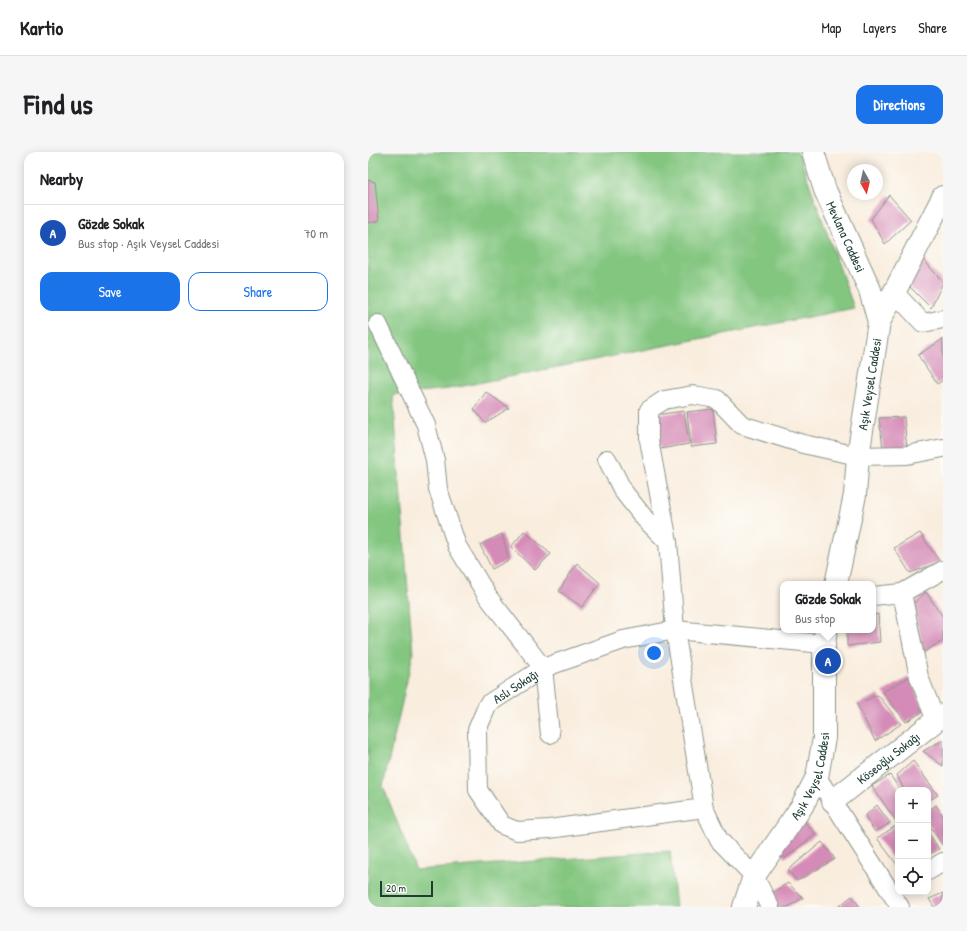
<!DOCTYPE html>
<html lang="en">
<head>
<meta charset="utf-8">
<style>
  :root { --surface:#fff; --page:#f6f6f6; --text:#202124; --muted:#757577; --line:#e0e0e0; --accent:#1a73e8 }
  body { margin:0; font-family:"Patrick Hand",sans-serif; background:var(--page); color:var(--text) }
  .controls { position:absolute; right:12px; bottom:12px; display:grid; overflow:hidden; border-radius:8px; box-shadow:0 2px 10px #0003 }
  .controls button { width:36px; height:36px; display:grid; place-items:center; padding:0; border:0; border-bottom:1px solid var(--line); background:var(--surface); color:var(--text); font:20px sans-serif }
  .compass { position:absolute; left:479px; top:12px; width:36px; height:36px; border-radius:50%; background:var(--surface); box-shadow:0 2px 10px #0003; rotate:172deg }
  .scale { position:absolute; left:12px; bottom:10px; width:53px; box-sizing:border-box; padding-left:4px; border:2px solid #1f3d34; border-top:0; font-size:11px; line-height:14px; white-space:nowrap; color:#1f3d34; -webkit-text-stroke:3px #fdfcf7; paint-order:stroke }
  .you { position:absolute; left:286px; top:501px; width:14px; height:14px; margin:-10px; border:3px solid #fff; border-radius:50%; background:#1a73e8; box-shadow:0 0 0 6px #1a73e833 }
  .badge { display:grid; place-items:center; width:26px; height:26px; border-radius:50%; background:var(--accent); color:#fff; font-size:13px; font-weight:700 }
  .pin { position:absolute; translate:-50% -50%; border:2px solid #fff; box-shadow:0 1px 4px #0006 }
  .popup { position:absolute; left:412px; top:429px; width:96px; height:52px; box-sizing:border-box; display:grid; place-content:center; border-radius:8px; background:var(--surface); filter:drop-shadow(0 1px 3px #0005); font-size:13px; white-space:nowrap; color:var(--muted) }
  .popup b { font-size:15px; color:var(--text) }
  .popup::after { content:''; position:absolute; left:50%; top:100%; margin-left:-8px; border:8px solid transparent; border-top-color:var(--surface) }
  .list { margin:0; padding:0; list-style:none }
  h2 { display:flex; justify-content:space-between; align-items:center; height:52px; margin:0; padding:0 16px; font-size:17px }
  h2 small { font-size:13px; font-weight:400; color:var(--muted) }
  .list li { display:grid; grid-template-columns:26px 1fr auto; gap:12px; align-items:center; box-sizing:border-box; height:56px; padding:0 16px; border-top:1px solid var(--line) }
  .list b { display:block; font-size:15px; white-space:nowrap }
  .list p { margin:0; font-size:13px; white-space:nowrap; color:var(--muted) }
  .list em { font-size:13px; font-style:normal; color:var(--muted) }
  .actions { display:flex; gap:8px; padding:12px 16px }
  .actions a { flex:1; padding:9px 0; border:1px solid var(--accent); border-radius:12px; text-align:center; font-size:14px; color:var(--accent) }
  .actions .main { background:var(--accent); color:#fff }
  .icon { flex:none; width:22px; height:22px; fill:none; stroke:currentColor; stroke-width:2; stroke-linecap:round; stroke-linejoin:round }
  .map { position:relative; flex:none; width:575px; height:755px; overflow:hidden; border-radius:12px }
  header { display:flex; align-items:center; gap:24px; box-sizing:border-box; height:56px; padding:0 20px; background:var(--surface); border-bottom:1px solid var(--line) }
  header strong { font-size:19px }
  nav { display:flex; gap:22px; margin-inline-start:auto; font-size:14px }
  .intro { display:flex; align-items:center; justify-content:space-between; box-sizing:border-box; height:96px; padding:0 24px }
  h1 { margin:0; font-size:28px }
  .button { padding:10px 18px; border-radius:12px; background:var(--accent); color:#fff; font-size:14px; font-weight:700 }
  main { display:flex; gap:24px; padding:0 24px }
  aside { flex:1; background:var(--surface); border-radius:12px; box-shadow:0 2px 10px #0003 }
  .map>svg:first-child { display:block }
</style>
</head>
<body>
<header>
<strong>Kartio</strong>
<nav><a>Map</a><a>Layers</a><a>Share</a></nav>
</header>
<div class="intro"><h1>Find us</h1><a class="button">Directions</a></div>
<main>
<aside>
<h2>Nearby<small></small></h2>
<ul class="list">
<li><span class="badge" style="background:#1a4fb4">A</span><div><b>Gözde Sokak</b><p>Bus stop · Aşık Veysel Caddesi</p></div><em>70 m</em></li>
</ul>
<div class="actions"><a class="main">Save</a><a>Share</a></div>
</aside>
<div class="map">
<svg width="575" height="755" viewBox="0 0 575 755">
  <rect width="100%" height="100%" fill="#fdfcf7"/>
  <filter id="ink" filterUnits="userSpaceOnUse"><feTurbulence type="fractalNoise" baseFrequency=".025" numOctaves="2"/><feDisplacementMap in="SourceGraphic" scale="8" xChannelSelector="R" yChannelSelector="G"/><feConvolveMatrix kernelMatrix="1 2 1 2 8 2 1 2 1" color-interpolation-filters="sRGB"/></filter>
  <filter id="wash" filterUnits="userSpaceOnUse"><feTurbulence type="fractalNoise" baseFrequency=".012" numOctaves="4" result="noise"/><feDisplacementMap in="SourceGraphic" scale="16" xChannelSelector="R" yChannelSelector="G"/><feGaussianBlur stdDeviation="0.9" result="paint"/><feColorMatrix in="noise" values="0 0 0 0 0 0 0 0 0 0 0 0 0 0 0 0 0 1.4 0 .05"/><feComposite in="paint" operator="in"/></filter>
  <g filter="url(#wash)">
    <rect width="100%" height="100%" fill="#f9edde"/>
    <polygon fill="#83c680" stroke="#51825a" points="0,0 430,0 486,156 80,237 25,243 45,502 15,634 48,718 302,699 308,755 0,755"/>
    <g id="blocks">
      <g fill="#d58bb7">
        <polygon points="0,28 7,30 11,69 0,71"/>
        <polygon points="521,43 543,68 517,92 503,67"/>
        <polygon points="553,105 575,130 563,156 542,135"/>
        <polygon points="575,187 575,228 569,232 550,203"/>
        <polygon points="118,240 141,256 117,271 106,257"/>
        <polygon points="345,257 349,292 323,295 319,260"/>
        <polygon points="316,259 321,292 292,297 286,263"/>
        <polygon points="536,265 539,298 515,297 511,266"/>
        <polygon points="156,379 183,402 167,418 143,395"/>
        <polygon points="552,381 572,410 542,421 526,396"/>
        <polygon points="134,382 141,408 124,417 112,393"/>
        <polygon points="209,411 232,431 214,455 191,439"/>
        <polygon points="558,440 575,465 575,489 556,500 545,452"/>
        <polygon points="510,462 512,490 479,494 479,478 505,478 505,463"/>
        <polygon points="541,525 557,558 538,570 515,540"/>
        <polygon points="510,543 533,572 507,589 489,552"/>
        <polygon points="575,588 575,614 555,599"/>
        <polygon points="545,609 570,643 560,649 560,638 536,638 529,623"/>
        <polygon points="522,623 532,638 530,638 530,668 528,669 504,634"/>
        <polygon points="509,653 522,671 507,680 497,664"/>
        <polygon points="568,653 575,664 575,694 560,671 560,659"/>
        <polygon points="434,667 448,682 417,706 411,698"/>
        <polygon points="529,673 530,675 530,714 509,686"/>
        <polygon points="560,680 571,697 560,703"/>
        <polygon points="454,690 467,707 429,729 420,718"/>
        <polygon points="420,731 435,746 420,755 409,755 403,741"/>
        <polygon points="575,741 575,755 566,755 561,747"/>
        <polygon points="484,744 492,755 470,755"/>
      </g>
    </g>
  </g>
  <g filter="url(#ink)">
    <use href="#blocks" fill-opacity="0" stroke="#8c9589" stroke-width="1"/>
    <g fill="none" stroke-linecap="round" stroke-linejoin="round">
      <g stroke="#8c9589" stroke-width="20">
        <g id="street">
          <polyline points="526,140 555,171 575,167"/>
          <polyline points="10,172 58,273 67,308 70,337 89,394 120,445 175,516 182,582"/>
          <polyline points="239,307 255,339 277,367 300,390 307,478 336,656 351,688 386,724 402,755"/>
          <polyline points="300,390 281,288 281,258 296,248 325,243 349,247 374,273 435,292 490,304 539,303 575,296"/>
          <polyline points="534,441 551,525 568,569"/>
          <polyline points="505,444 534,441 575,418"/>
          <polyline points="449,625 532,755"/>
          <path id="s1" d="M 336,656 L 181,677 L 149,679 L 134,673 L 110,638 L 109,578 L 120,552 L 175,516 L 255,488 L 307,478 L 456,492"/>
          <polyline points="560,719 575,710"/>
        </g>
      </g>
      <g stroke="#8c9589" stroke-width="24">
        <g id="secondary">
          <path id="s2" d="M 445,0 L 457,38 L 502,138 L 511,170"/>
          <path id="s3" d="M 468,432 L 487,343 L 490,304 L 511,170 L 575,45"/>
          <path id="s4" d="M 465,649 L 575,563"/>
          <path id="s5" d="M 376,755 L 386,724 L 434,654 L 449,625 L 456,586 L 456,492 L 458,478"/>
        </g>
      </g>
      <use href="#street" stroke="#fff" stroke-width="18"/>
      <use href="#secondary" stroke="#fff" stroke-width="22"/>
    </g>
  </g>
  <g text-anchor="middle" dominant-baseline="central" stroke-width="4" stroke-linejoin="round" paint-order="stroke">
    <g font-size="13" fill="#1f3d34" stroke="#fdfcf7">
      <text stroke="none"><textPath href="#s2" startOffset="91">Mevlana Caddesi</textPath></text>
      <text stroke="none"><textPath href="#s3" startOffset="203">Aşık Veysel Caddesi</textPath></text>
      <text stroke="none"><textPath href="#s1" startOffset="368">Aslı Sokağı</textPath></text>
      <text stroke="none"><textPath href="#s4" startOffset="70">Köseoğlu Sokağı</textPath></text>
      <text stroke="none"><textPath href="#s5" startOffset="149">Aşık Veysel Caddesi</textPath></text>
    </g>
  </g>
</svg>
<div class="controls">
<button>+</button>
<button>−</button>
<button><svg class="icon" aria-label="locate" viewBox="0 0 24 24"><circle cx="12" cy="12" r="6"/><path d="M12 2v4M12 18v4M2 12h4M18 12h4"/></svg></button>
</div>
<svg class="compass" viewBox="-18 -18 36 36"><path d="M0-13l5 13h-10z" fill="#e53935"/><path d="M0 13l5-13h-10z" fill="#757577"/></svg>
<div class="scale">20 m</div>
<div class="you"></div>
<div class="pin badge" style="left:460px;top:509px;background:#1a4fb4">A</div>
<div class="popup"><b>Gözde Sokak</b>Bus stop</div>
</div>
</main>
</body>
</html>
